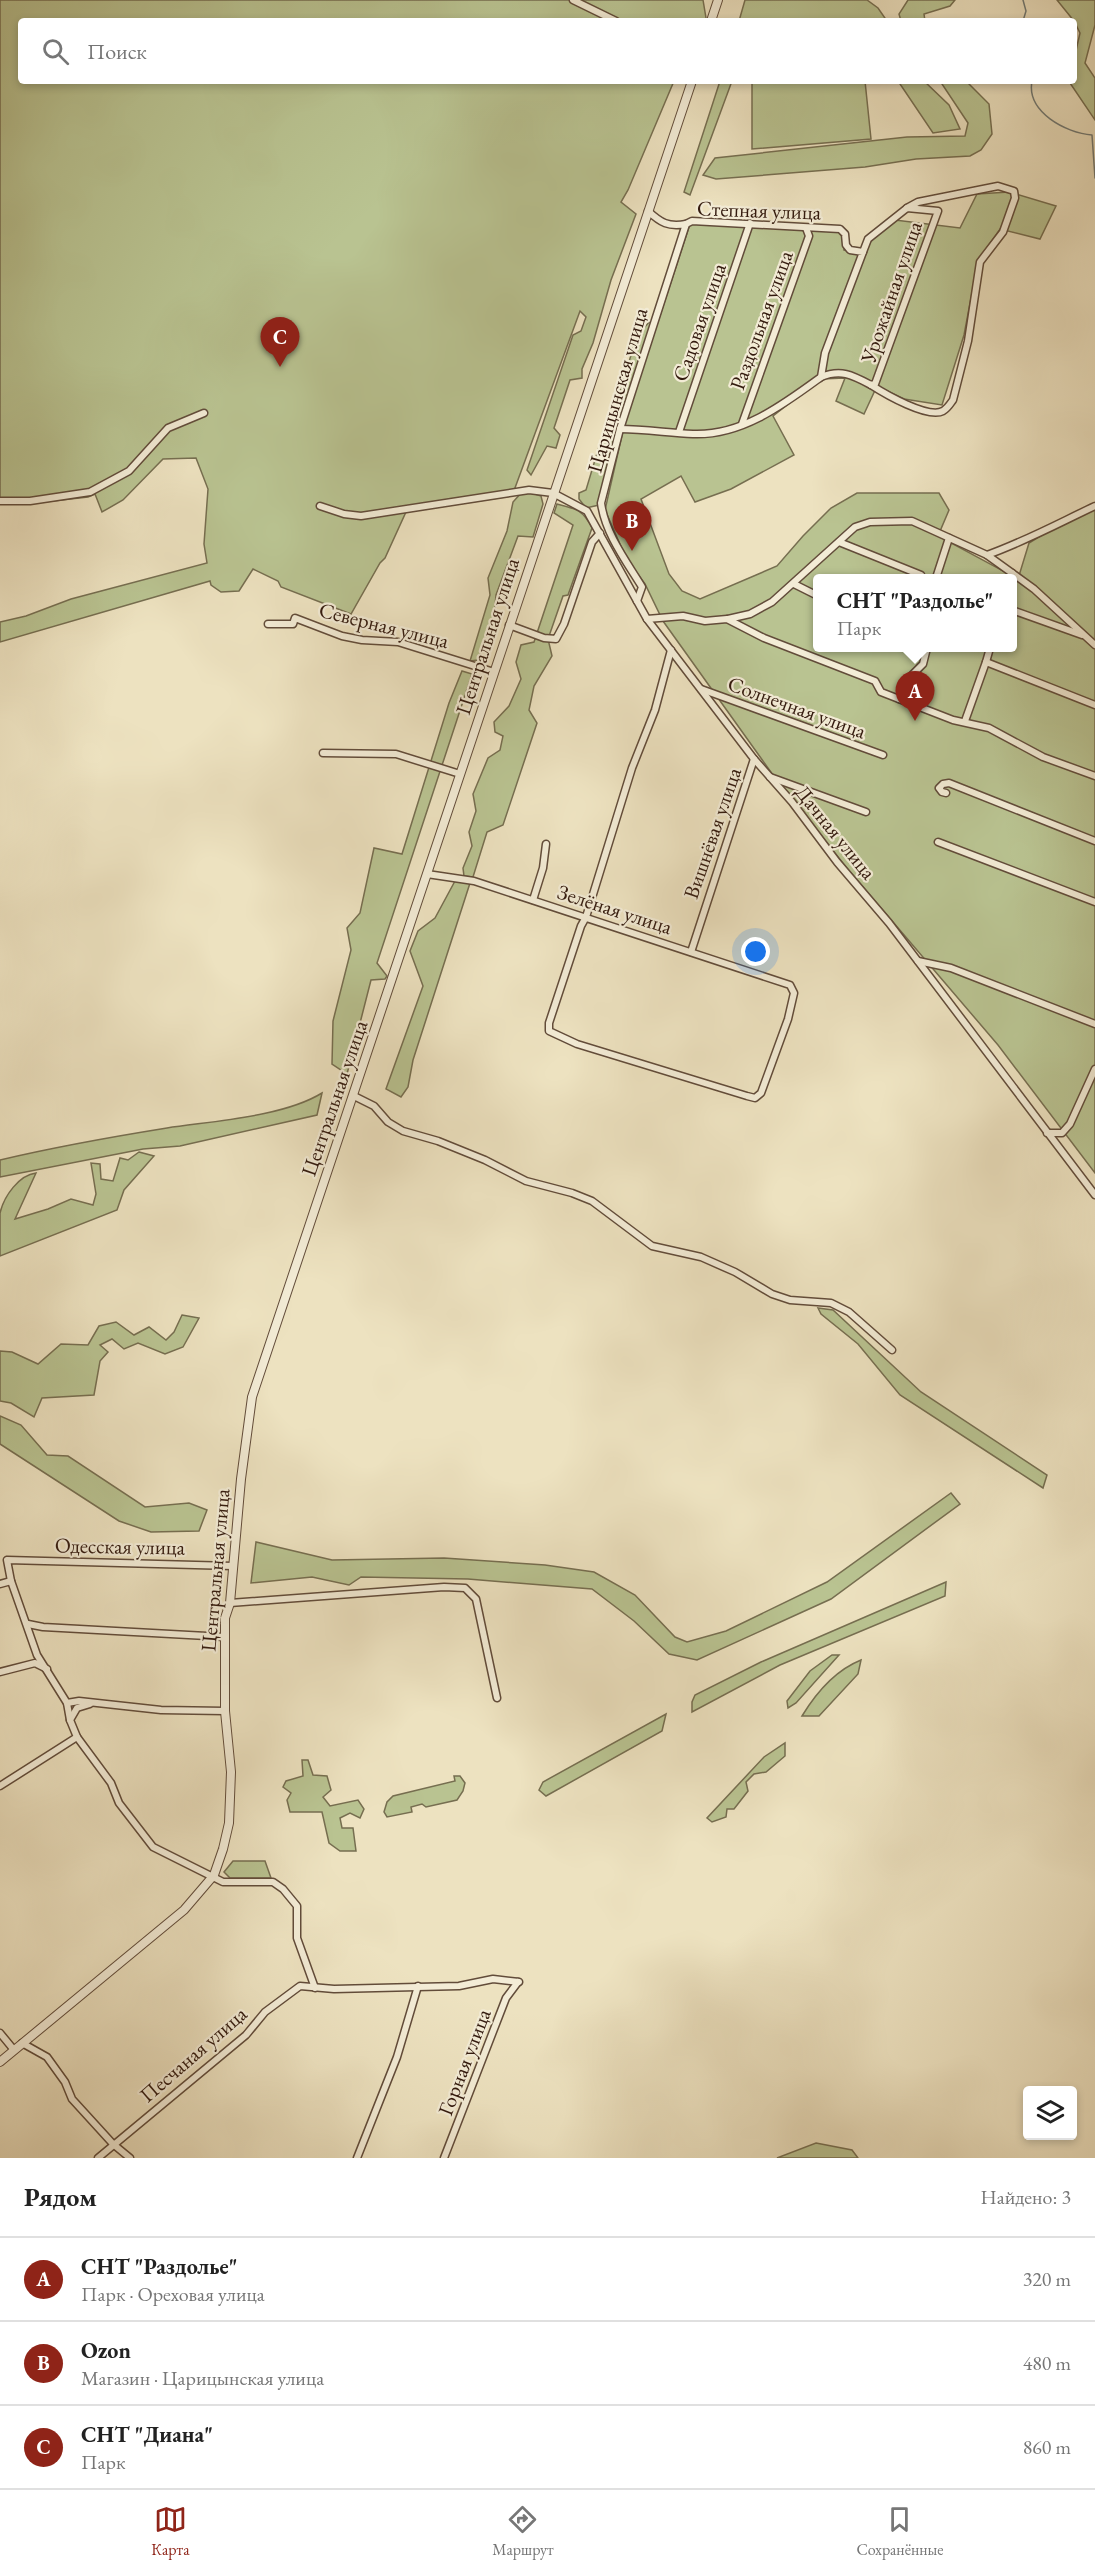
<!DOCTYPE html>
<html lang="ru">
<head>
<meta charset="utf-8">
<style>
  :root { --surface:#fff; --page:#f6f6f6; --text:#222; --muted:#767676; --line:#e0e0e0; --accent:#8f2418 }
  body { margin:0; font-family:"EB Garamond",serif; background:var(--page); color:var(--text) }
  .controls { position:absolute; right:18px; bottom:18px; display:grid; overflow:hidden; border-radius:6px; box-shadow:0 3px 9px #0003 }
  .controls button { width:54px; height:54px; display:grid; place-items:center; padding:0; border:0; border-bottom:2px solid var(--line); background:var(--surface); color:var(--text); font:30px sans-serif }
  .you { position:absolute; left:756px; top:952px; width:21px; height:21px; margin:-15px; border:4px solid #fff; border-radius:50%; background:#1a73e8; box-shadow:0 0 0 9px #1a73e833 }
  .badge { display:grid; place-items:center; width:39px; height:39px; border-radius:50%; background:var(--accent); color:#fff; font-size:20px; font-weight:700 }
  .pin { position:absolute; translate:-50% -50px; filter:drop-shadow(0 2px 3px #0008) }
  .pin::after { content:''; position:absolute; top:32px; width:21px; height:18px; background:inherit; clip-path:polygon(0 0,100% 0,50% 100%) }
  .popup { position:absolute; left:813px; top:574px; width:204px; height:78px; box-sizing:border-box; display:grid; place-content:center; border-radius:6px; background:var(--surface); filter:drop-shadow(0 2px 4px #0005); font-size:20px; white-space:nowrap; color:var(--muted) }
  .popup b { font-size:22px; color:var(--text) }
  .popup::after { content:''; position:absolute; left:50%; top:100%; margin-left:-12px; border:12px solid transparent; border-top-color:var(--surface) }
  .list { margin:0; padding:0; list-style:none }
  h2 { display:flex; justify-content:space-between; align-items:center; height:78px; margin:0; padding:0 24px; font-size:26px }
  h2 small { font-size:20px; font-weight:400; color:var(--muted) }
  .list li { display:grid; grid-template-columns:39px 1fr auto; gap:18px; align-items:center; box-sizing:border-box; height:84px; padding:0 24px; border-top:2px solid var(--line) }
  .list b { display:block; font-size:22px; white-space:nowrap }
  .list p { margin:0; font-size:20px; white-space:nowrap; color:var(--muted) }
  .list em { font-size:20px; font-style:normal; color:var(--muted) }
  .icon { flex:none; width:33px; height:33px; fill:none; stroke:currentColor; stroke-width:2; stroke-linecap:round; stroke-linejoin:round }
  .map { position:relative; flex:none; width:1095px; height:2158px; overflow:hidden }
  .search { position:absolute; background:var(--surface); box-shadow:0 3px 9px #0003; left:18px; right:18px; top:18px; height:66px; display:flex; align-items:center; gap:15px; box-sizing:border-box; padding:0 21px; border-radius:6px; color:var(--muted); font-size:22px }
  .sheet { height:330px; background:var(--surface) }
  nav { display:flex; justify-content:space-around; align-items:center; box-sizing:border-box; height:84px; border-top:2px solid var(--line); background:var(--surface); font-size:16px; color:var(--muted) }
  nav a { display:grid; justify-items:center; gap:3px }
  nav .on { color:var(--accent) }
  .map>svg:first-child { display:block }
</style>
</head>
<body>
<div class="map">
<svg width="1095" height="2158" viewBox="0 0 1095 2158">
  <rect width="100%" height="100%" fill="#ede2c0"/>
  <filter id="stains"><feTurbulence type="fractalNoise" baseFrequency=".00333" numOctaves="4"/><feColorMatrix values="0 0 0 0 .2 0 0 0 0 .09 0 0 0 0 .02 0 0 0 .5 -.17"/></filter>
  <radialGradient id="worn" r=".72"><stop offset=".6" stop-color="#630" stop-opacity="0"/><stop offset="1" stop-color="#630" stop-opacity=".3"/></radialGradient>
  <g fill="#b9c391" stroke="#766e50" stroke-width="1.5" fill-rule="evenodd">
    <polygon points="0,0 703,0 706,18 705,21 21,21 21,81 674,81 628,190 621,202 636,214 611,280 593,343 582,369 582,378 570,380 554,428 560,435 556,448 547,446 531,475 527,470 573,335 581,331 586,317 580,311 512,496 406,512 385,558 380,563 351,614 281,587 278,581 253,569 239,591 221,592 211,585 210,581 0,642 0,622 26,616 71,599 207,563 204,544 208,489 196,458 163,459 123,500 102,512 95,494 88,497 26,504 0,504"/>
    <polygon points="745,0 867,0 878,8 887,21 739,21"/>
    <polygon points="908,0 955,0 950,6 924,14 925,21 901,21 899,14"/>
    <polygon points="1057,0 1095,0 1095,25 1085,63 1095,78 1095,120 1070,83 1074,81 1074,59 1080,33 1074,21"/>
    <polygon points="720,81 732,81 690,195 684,192"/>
    <polygon points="752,81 865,81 871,139 752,149"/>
    <polygon points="898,81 924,81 949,105 960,129 933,133"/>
    <polygon points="940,81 966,81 989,104 992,134 981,150 970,156 916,159 865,167 716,179 703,175 715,158 907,137 965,136 968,123"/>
    <path d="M 1009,192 L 1056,206 L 1040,239 L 1000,229 L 982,255 L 976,272 L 964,335 L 942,405 L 904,399 L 877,386 L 864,414 L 836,401 L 845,378 L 821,379 L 773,416 L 794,455 L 731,489 L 695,502 L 681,476 L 641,499 L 669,574 L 682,591 L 700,599 L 777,566 L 803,536 L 831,508 L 857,493 L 939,493 L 949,510 L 938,536 L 1018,579 L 1029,543 L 1058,525 L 1095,509 L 1095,1173 L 998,1045 L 846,867 L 778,782 L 663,621 L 645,584 L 626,558 L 613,528 L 605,510 L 625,422 L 691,221 L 842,232 L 844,250 L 865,253 C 874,231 880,235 895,220 L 960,228 L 977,194 ZM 818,578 L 1012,578 L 1012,648 L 818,648 Z"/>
    <polygon points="650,321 652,328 599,505 586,508 579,499 579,493 586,490 601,440 616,403 637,336"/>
    <polygon points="526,491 541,496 543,504 533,537 518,536 496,595 494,617 478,660 470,661 490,595 488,578 507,531 513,502 522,492"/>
    <path d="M 557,504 C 577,509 583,510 592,528 L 568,595 L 563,596 L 548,639 L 552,656 L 534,686 L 529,710 L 537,723 L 503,825 L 487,832 L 473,877 L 464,876 L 463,868 L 472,846 L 469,832 L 476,811 L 473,794 L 488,758 L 500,750 L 503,736 L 495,732 L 494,722 L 509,706 L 521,679 L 516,662 L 521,645 L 534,642 L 573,525 L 554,513 Z"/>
    <polygon points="462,671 472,674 377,963 387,976 385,979 371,980 347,1074 332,1064 333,1021 351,950 347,928 360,913 374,848 402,854 449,703"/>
    <polygon points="455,881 470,883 413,1060 408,1087 401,1097 386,1089 423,986 410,951 418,931 435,918"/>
    <path d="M 322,1093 L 317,1115 L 180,1146 L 143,1149 L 0,1177 L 0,1160 C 55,1147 111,1137 167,1128 C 212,1121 283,1117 322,1093 Z"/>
    <path d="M 139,1152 L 154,1156 L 124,1190 L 117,1210 L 0,1256 C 0,1243 0,1226 0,1213 C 4,1196 19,1175 36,1173 L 15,1219 L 48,1209 L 71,1199 L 93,1205 L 96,1194 L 91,1163 L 100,1164 L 101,1179 L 113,1181 L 120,1158 L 128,1160 Z"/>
    <polygon points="818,1308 833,1310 921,1392 1047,1475 1043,1488 900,1395 858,1344 821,1314"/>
    <polygon points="182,1315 199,1318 183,1347 165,1354 138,1343 124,1349 112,1339 100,1345 108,1352 100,1361 94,1395 42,1398 34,1417 11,1403 0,1401 0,1351 12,1352 38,1364 61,1344 88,1345 99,1326 116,1322 134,1335 149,1327 166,1340 174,1332"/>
    <polygon points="0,1416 21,1425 47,1455 68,1456 145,1507 189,1503 207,1510 199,1531 151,1532 119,1521 0,1444"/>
    <polygon points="951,1493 960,1504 831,1599 697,1660 669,1654 634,1621 592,1589 468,1579 361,1577 349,1585 312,1577 251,1583 256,1542 332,1560 444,1558 545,1565 594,1572 635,1595 675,1637 687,1642 726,1631 827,1582"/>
    <polygon points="946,1582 945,1596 780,1665 692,1712 692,1702 695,1695 761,1662"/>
    <polygon points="832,1655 839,1655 796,1703 788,1708 787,1701 810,1671"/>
    <path d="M 861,1660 L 858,1674 L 819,1716 L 802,1716 C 816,1693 836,1670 861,1660 Z"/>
    <polygon points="666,1714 662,1731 546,1796 539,1790 543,1782"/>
    <polygon points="785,1743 785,1756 766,1772 754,1774 746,1782 748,1791 734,1809 727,1809 726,1817 712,1822 707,1818 764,1757"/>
    <polygon points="302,1760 308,1760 313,1775 327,1776 331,1790 323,1797 330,1806 358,1800 364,1809 360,1818 350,1813 340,1818 342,1828 353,1828 356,1851 340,1851 329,1843 322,1812 290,1812 287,1800 291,1793 283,1787 286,1781 303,1776"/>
    <polygon points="454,1776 460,1776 465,1783 463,1791 457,1800 426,1807 422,1804 411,1807 412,1812 387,1817 384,1812 387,1802 393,1796 455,1781"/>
    <polygon points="233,1861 265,1861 271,1878 230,1878 224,1872"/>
    <polygon points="816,2143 852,2150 858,2158 777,2158"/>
  </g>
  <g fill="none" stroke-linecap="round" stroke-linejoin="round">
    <g stroke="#727b76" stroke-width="1.5">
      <polyline points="1023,0 1026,11 1023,21"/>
      <path d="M 1032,81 C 1026,112 1066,133 1092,135 L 1095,178"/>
    </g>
    <g stroke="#624c3a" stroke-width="9">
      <g id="minor">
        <polyline points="573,0 616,21"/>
        <path d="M 821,377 C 841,369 852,375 871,385 L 875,384 L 938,211 L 907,208 L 868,239 L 863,252"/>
        <path d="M 871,385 C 885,394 928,419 943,411 C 948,408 950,404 953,400 L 968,341 L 980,262 L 1003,232 L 1015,198 L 1014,191 L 998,186 L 918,202 L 907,208"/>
        <polyline points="742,424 809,236 806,228"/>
        <path d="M 620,429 C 645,429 669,433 693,434 C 742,436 784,404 821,377 L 825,353 L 863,252 L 850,250 L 846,245 L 845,234 L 840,229 L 692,221 L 686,224"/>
        <polyline points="679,432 750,223"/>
        <polyline points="0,501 30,501 90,492 129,471 168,428 204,413"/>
        <polyline points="320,506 344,514 361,516 529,490 553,493 587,511 647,619 754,759 792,802 837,862 889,923 1095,1195"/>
        <polyline points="839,542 921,575"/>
        <path d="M 987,555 C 1024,542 1059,523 1095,506"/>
        <polyline points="936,578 949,538"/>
        <polyline points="1010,578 1012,573 1034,589 1095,645"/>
        <polyline points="794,584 818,596"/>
        <path d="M 637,601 L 642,587 C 626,561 605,533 601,503 L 620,429 L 686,224 C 668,227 661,223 648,211"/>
        <polyline points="1012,610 1082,635"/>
        <polyline points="647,619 683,616 705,621 727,619 764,638 875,681 881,692 953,720 989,728 1043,757 1095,776"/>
        <polyline points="728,619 750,614 772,602 855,527 870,522 912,521 987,555 1012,573"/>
        <polyline points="268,624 293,624 295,618 342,636 362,640 398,642 494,672"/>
        <polyline points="509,625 544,638 556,639 564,624 592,542 600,533"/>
        <polyline points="986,662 990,648"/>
        <polyline points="701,689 883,755"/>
        <polyline points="899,699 904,683 923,664 927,648"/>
        <polyline points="965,721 986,662 1095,705"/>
        <polyline points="323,753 396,754 460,774"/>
        <polyline points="770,777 866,812"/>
        <polyline points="946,793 942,792 939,788 943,784 949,783 1095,841"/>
        <polyline points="938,842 1095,902"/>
        <polyline points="427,874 474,881 790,985 794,993 788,1019 761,1093 755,1098 747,1096 577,1044 549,1031 549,1023 581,926 586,917 632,768 655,710 671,650"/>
        <polyline points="533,900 543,868 546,844"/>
        <polyline points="691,952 754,759"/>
        <polyline points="918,961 951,968 1095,1024"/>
        <polyline points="354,1096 374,1106 388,1122 403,1131 438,1141 485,1160 526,1181 572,1193 592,1201 652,1246 701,1257 735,1272 772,1294 790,1300 831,1303 849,1312 892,1350"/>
        <polyline points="1047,1133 1062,1133 1070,1124 1095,1069"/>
        <polyline points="0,1584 11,1581"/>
        <polyline points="230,1603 444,1587 465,1588 476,1599 497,1698"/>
        <polyline points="28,1624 43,1627 225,1637"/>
        <polyline points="0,1672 35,1663 47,1669"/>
        <polyline points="67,1703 79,1701 161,1710 225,1711"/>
        <polyline points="70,1720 67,1703 37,1655 11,1581 7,1560 233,1566"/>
        <polyline points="77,1737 111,1783 119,1803 153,1847 223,1882 273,1882 283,1889 297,1906 297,1938 315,1988"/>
        <polyline points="0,1786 77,1737 70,1720 77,1708 90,1704"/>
        <polyline points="0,2033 14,2050"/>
        <polyline points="22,2043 47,2057 65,2082 72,2099 113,2144 130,2158"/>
        <polyline points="98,2158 246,2035 265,2012 300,1986 334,1989 459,1986 493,1979 519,1982"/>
        <polyline points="357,2158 397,2057 418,1986"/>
        <polyline points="444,2158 506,1998 518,1982"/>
      </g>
    </g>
    <g stroke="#624c3a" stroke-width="10">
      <g id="tertiary">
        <polyline points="711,21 718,0"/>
        <polyline points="0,2062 184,1910 214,1875 223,1849 229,1823 231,1772 225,1711 225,1618 230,1603 241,1479 252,1397 692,81"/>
      </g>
    </g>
    <use href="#minor" stroke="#f3ecd6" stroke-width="6"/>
    <use href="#tertiary" stroke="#f3ecd6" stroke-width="8"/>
  </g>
  <g text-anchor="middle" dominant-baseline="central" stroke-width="4.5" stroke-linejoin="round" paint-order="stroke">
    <g font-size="21" fill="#331a0e" stroke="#f3ecd6">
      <text transform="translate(759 210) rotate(2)">Степная улица</text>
      <text transform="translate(891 292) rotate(-71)">Урожайная улица</text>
      <text transform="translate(761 320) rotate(-70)">Раздольная улица</text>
      <text transform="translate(699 322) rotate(-71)">Садовая улица</text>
      <text transform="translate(617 390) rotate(-74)">Царицынская улица</text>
      <text transform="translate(384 625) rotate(14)">Северная улица</text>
      <text transform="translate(487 636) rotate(-72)">Центральная улица</text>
      <text transform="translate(797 707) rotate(20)">Солнечная улица</text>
      <text transform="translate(836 832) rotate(51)">Дачная улица</text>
      <text transform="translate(712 833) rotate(-71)">Вишнёвая улица</text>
      <text transform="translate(615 909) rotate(18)">Зелёная улица</text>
      <text transform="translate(334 1098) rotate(-71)">Центральная улица</text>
      <text transform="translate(120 1546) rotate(1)">Одесская улица</text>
      <text transform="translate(215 1570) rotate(-85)">Центральная улица</text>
      <text transform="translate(193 2054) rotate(-41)">Песчаная улица</text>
      <text transform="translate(464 2062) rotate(-69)">Горная улица</text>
    </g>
  </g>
  <rect width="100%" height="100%" filter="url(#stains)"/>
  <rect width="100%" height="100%" fill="url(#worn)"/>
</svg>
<div class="controls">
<button><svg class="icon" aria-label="layers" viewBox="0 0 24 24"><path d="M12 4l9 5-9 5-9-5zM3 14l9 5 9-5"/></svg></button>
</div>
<div class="you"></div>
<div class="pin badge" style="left:915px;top:721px">A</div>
<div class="popup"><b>СНТ &quot;Раздолье&quot;</b>Парк</div>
<div class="pin badge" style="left:632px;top:551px">B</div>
<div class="pin badge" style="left:280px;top:367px">C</div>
<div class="search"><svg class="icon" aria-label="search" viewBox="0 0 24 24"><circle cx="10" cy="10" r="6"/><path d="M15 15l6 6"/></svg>Поиск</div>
</div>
<section class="sheet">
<h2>Рядом<small>Найдено: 3</small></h2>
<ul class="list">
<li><span class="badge">A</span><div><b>СНТ &quot;Раздолье&quot;</b><p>Парк · Ореховая улица</p></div><em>320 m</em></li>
<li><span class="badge">B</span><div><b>Ozon</b><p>Магазин · Царицынская улица</p></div><em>480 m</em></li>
<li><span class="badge">C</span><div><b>СНТ &quot;Диана&quot;</b><p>Парк</p></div><em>860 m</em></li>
</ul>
</section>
<nav>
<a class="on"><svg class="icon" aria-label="map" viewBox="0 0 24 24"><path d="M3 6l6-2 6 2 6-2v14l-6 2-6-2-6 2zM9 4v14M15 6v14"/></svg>Карта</a>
<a><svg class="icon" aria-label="directions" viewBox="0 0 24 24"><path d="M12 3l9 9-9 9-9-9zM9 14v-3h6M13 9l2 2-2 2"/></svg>Маршрут</a>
<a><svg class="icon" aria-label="saved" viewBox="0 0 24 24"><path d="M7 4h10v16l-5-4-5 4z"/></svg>Сохранённые</a>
</nav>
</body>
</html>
